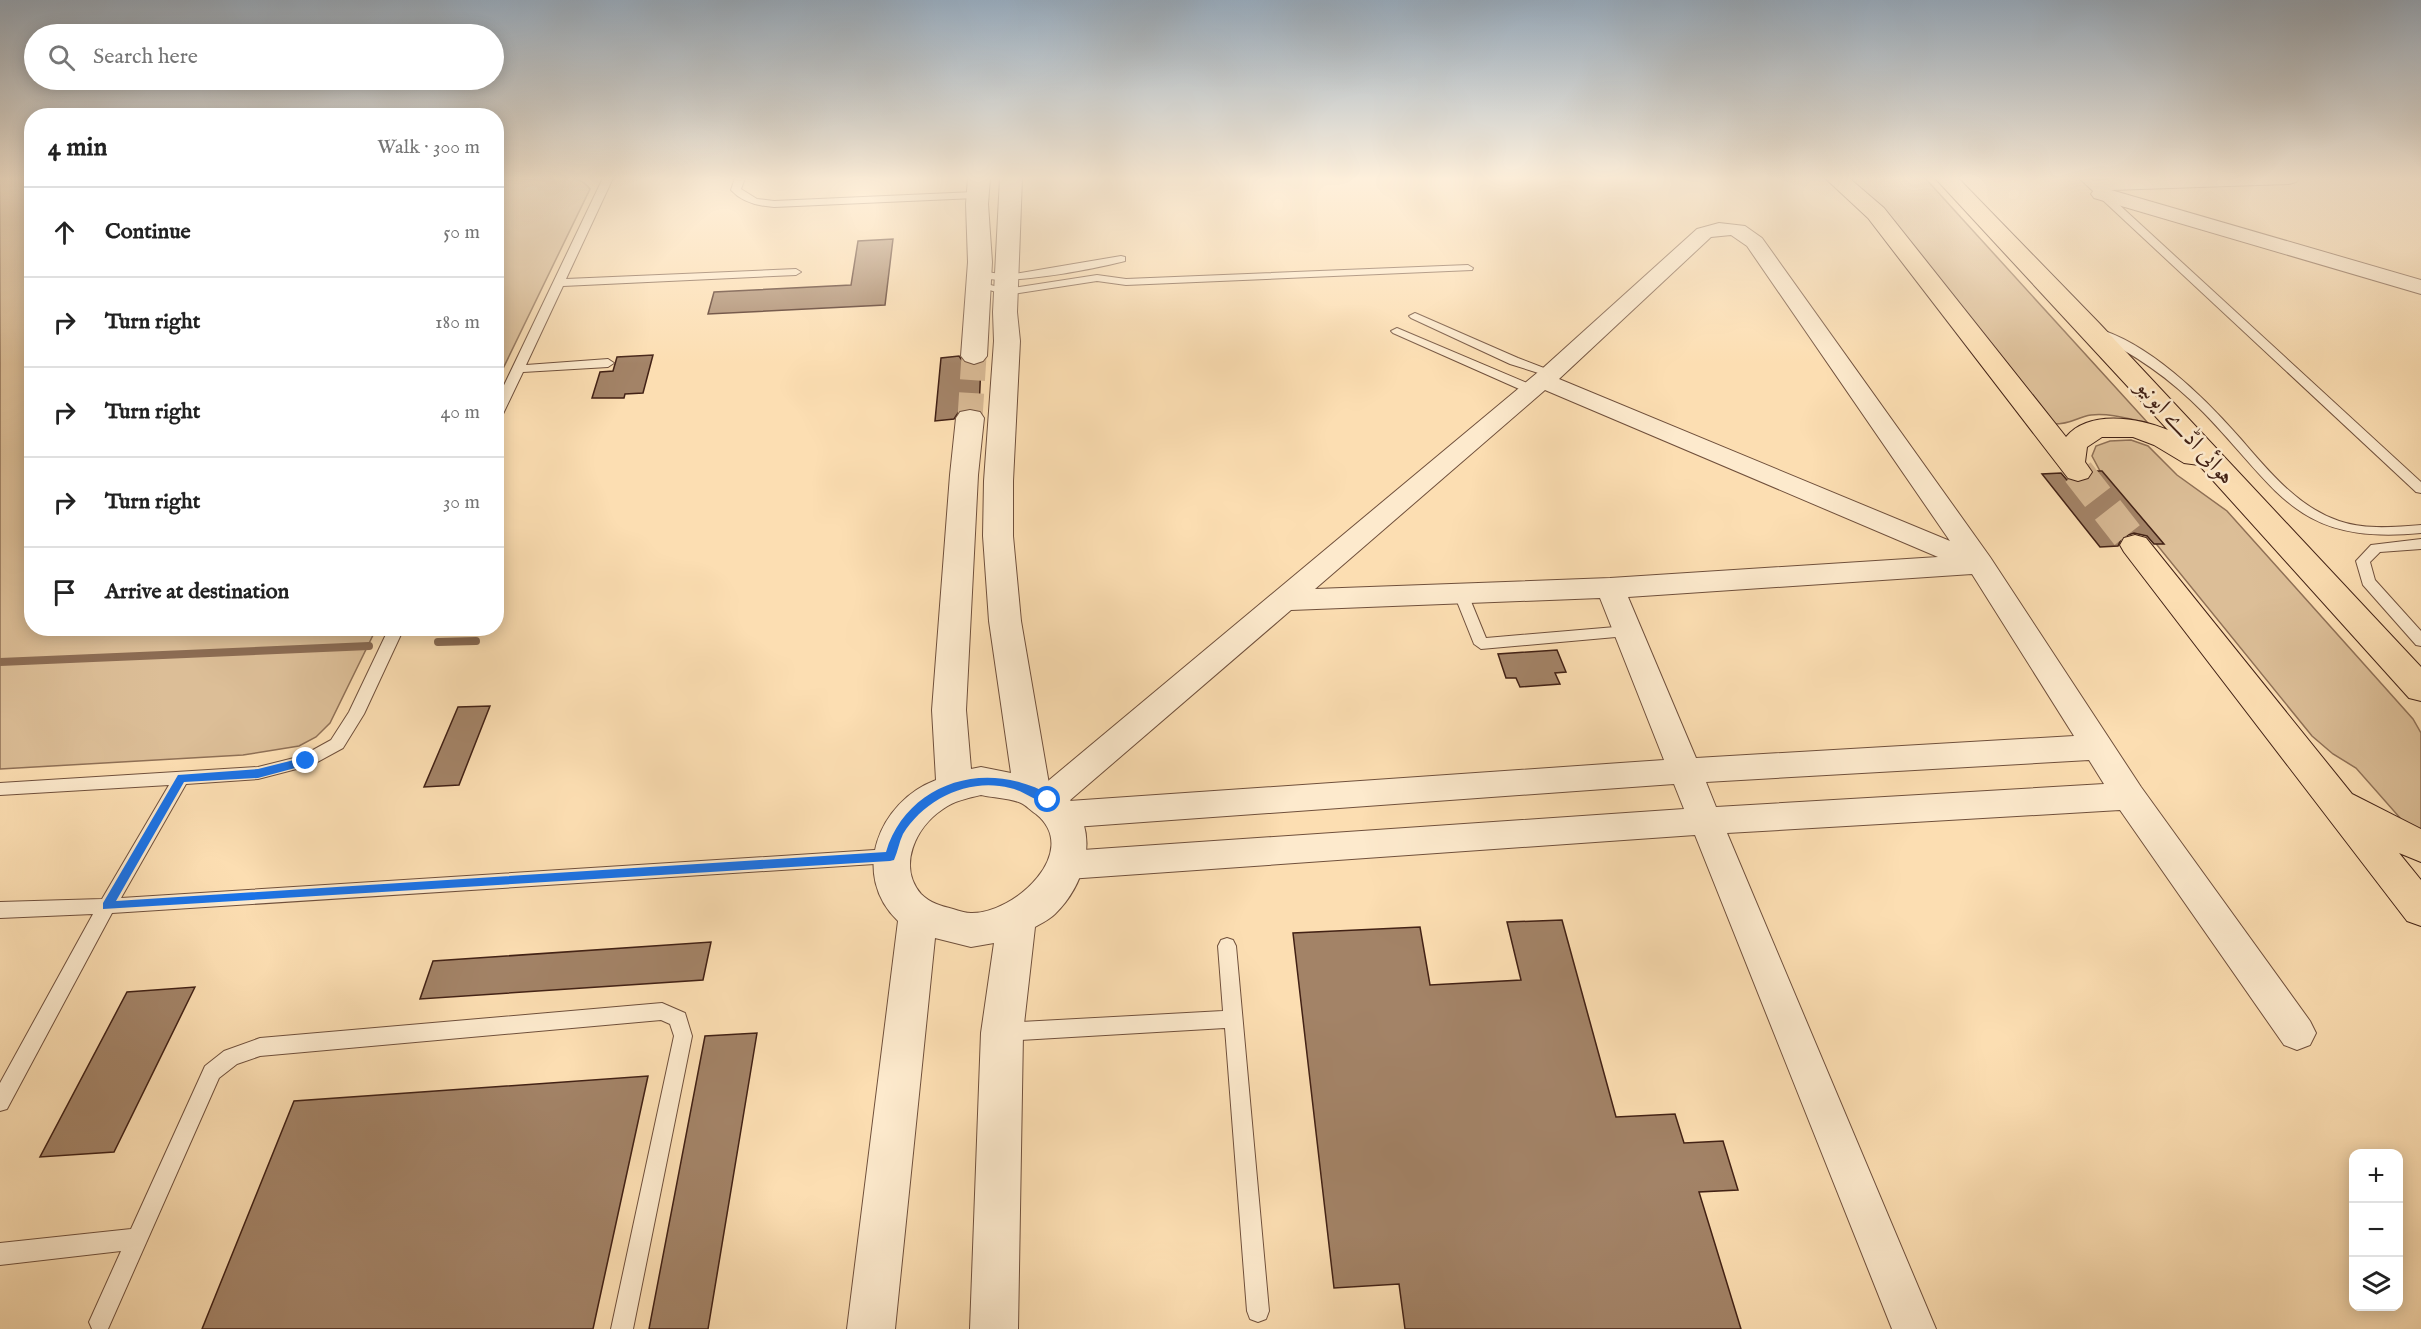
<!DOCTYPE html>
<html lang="en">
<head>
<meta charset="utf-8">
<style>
  :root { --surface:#fff; --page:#f2f2f2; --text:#222; --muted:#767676; --line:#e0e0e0 }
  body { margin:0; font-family:"IM FELL English",Amiri,serif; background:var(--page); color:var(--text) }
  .controls { position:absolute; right:18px; bottom:18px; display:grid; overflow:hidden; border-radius:12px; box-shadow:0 3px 15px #0003 }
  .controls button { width:54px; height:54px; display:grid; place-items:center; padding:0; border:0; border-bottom:2px solid var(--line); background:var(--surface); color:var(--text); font:30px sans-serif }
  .stop { position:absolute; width:18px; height:18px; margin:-14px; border:4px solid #1a73e8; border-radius:50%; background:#fff }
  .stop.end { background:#1a73e8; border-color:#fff; box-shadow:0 2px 6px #0008 }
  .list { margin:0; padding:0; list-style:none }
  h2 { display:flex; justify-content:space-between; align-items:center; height:78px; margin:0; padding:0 24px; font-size:26px }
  h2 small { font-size:20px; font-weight:400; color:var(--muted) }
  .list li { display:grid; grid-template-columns:39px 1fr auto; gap:18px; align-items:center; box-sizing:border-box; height:90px; padding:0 24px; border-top:2px solid var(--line) }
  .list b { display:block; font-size:22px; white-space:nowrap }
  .list em { font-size:20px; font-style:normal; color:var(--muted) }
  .icon { flex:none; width:33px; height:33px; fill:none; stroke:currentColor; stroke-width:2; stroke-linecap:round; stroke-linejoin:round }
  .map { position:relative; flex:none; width:2421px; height:1329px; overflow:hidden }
  .search { position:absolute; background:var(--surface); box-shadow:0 3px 15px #0003; left:24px; top:24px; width:480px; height:66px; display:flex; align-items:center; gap:15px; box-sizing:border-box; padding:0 21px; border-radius:33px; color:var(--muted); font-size:22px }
  .panel { position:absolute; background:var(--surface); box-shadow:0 3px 15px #0003; left:24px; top:108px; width:480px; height:528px; border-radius:24px }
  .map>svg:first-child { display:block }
</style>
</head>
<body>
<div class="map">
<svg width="2421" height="1329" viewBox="0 0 2421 1329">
  <rect width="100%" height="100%" fill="#fcdeb2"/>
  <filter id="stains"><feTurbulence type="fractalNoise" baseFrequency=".00333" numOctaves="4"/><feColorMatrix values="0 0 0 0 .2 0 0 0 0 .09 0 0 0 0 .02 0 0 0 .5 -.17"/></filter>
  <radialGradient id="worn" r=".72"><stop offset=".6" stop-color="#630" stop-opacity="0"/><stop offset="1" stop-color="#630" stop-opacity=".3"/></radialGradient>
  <g fill="#dcbe97" stroke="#8f7056" stroke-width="1.5">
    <polygon points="0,178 31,178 32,628 376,629 330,723 316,737 299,746 243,755 0,769"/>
    <path d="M 549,178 C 566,178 579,175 590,189 L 497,381 L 497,181 Z"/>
    <path d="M 1845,178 L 1925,178 L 2148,423 C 2129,419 2111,413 2091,415 C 2077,417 2072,424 2054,424 Z"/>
    <polygon points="2131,440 2148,446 2177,475 2227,511 2413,719 2421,733 2421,836 2408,827 2356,768 2333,754 2312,736 2106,482 2092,456 2096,446 2110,441"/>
  </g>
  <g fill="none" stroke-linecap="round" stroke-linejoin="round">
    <g stroke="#8c6c53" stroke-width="8">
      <polyline points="438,642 476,641"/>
      <polyline points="0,662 369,646"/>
    </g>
  </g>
  <g fill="#a38367" stroke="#422115" stroke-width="1.5">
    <polygon points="893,239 885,305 708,314 714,292 851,285 858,241"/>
    <polygon points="653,355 643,393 625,394 624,398 592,398 600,372 613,371 617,357"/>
    <polygon points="959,356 964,363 973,366 981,364 979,409 970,408 960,410 954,419 935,421 941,358"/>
    <polygon points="2094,471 2102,471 2164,544 2154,544 2147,536 2134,533 2122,537 2118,546 2100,547 2042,474 2061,473 2067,480 2079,483 2090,479"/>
    <polygon points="1557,650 1566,672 1555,673 1560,684 1520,687 1516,678 1506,678 1498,654"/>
    <polygon points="490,706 459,785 424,787 458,707"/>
    <polygon points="1562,920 1616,1117 1675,1114 1684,1143 1723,1141 1738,1190 1699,1192 1741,1329 1405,1329 1399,1284 1334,1288 1293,933 1420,927 1430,985 1521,980 1507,922"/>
    <polygon points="711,942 703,980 420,999 433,961"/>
    <polygon points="195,987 114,1152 40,1157 127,992"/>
    <polygon points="757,1033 708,1329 649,1329 705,1036"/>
    <polygon points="648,1076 593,1329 202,1329 294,1101"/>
  </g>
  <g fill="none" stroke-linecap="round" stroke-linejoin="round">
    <polyline stroke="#d7b893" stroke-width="25" stroke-dasharray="25 13" stroke-linecap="butt" points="970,418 974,356"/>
    <polyline stroke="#d7b893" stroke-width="32" stroke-dasharray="32 16" stroke-linecap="butt" points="2078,472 2135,545"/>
    <g stroke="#70503c" stroke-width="2">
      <g id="service">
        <polygon points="603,178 613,178 566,279 796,269 801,272 796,275 563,286 526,365 608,359 614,363 608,367 523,372 502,416 496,420 496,402"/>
        <path d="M 735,178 L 745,178 L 741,189 L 757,199 L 774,201 L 975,192 L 980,195 L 975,198 L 774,207 C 758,206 742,202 731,190 Z"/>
        <polygon points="2079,178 2090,178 2421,482 2421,493 2416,492"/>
        <path d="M 1121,256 L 1125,257 L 1125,261 C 1098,268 993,290 974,274 L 979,271 L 1008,275 Z"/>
        <polygon points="1468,265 1473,268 1472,270 1126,285 1097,281 1006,295 973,285 979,282 1006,289 1097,275 1126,279"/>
        <polygon points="1415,313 1518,358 1557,373 1551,377 1510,364 1411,318 1409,316"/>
        <polygon points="1397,328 1534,386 1536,389 1530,393 1526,392 1393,333 1391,331"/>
        <path d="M 2095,328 C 2148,342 2204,397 2239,437 C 2267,469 2297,507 2339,521 C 2365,530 2394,527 2421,525 L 2421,533 C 2295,545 2280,491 2203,412 C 2170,378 2133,353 2091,333 L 2091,329 Z"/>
        <polygon points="2421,539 2421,549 2380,552 2370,562 2375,580 2421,631 2421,646 2416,645 2363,585 2356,561 2371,545"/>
        <polygon points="1461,589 1468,594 1486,638 1627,626 1634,631 1627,636 1481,649 1474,644 1454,594"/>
        <polygon points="389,628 404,628 364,714 343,748 312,765 258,779 186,784 121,898 890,849 896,851 899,856 896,861 890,863 112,913 7,1109 0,1111 0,1083 93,914 0,918 0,902 102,899 169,785 0,795 0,783 258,767 302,756 331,740 349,712"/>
        <polygon points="1227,938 1233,940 1236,946 1269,1311 1266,1319 1258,1322 1250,1319 1247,1311 1225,1028 1004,1041 997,1038 995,1032 997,1026 1004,1023 1223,1011 1218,946 1221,940"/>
        <polygon points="662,1003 685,1013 692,1036 633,1329 611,1329 674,1036 670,1024 661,1020 260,1056 237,1064 219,1078 108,1329 92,1329 89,1322 121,1251 0,1265 0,1243 131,1229 205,1066 224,1051 260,1038"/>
      </g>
    </g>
    <g stroke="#70503c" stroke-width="2">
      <g id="minor">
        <polygon points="2299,178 2296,182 2289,184 2111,190 2421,280 2421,294 2094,198 2091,194 2094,190 2087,185 2090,181 2122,178"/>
        <path d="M 1719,223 L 1745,226 L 1762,238 L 1990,557 L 2141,787 L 2310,1021 L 2316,1033 L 2310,1045 L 2297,1050 L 2284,1045 L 2120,810 L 1727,833 L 1936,1329 L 1892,1329 L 1695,835 L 1068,879 L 1056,875 L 1051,865 L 1056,855 L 1068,851 L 1684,809 L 1674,784 L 1060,828 L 1048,824 L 1043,815 L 1045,812 L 1036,809 L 1032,800 L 1036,791 L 1543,368 L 1697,229 ZM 1731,235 L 1747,246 L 1950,541 L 1559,379 L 1711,237 ZM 1545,390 L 1938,557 L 1610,578 L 1315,589 ZM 1972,574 L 2074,736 L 1696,758 L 1628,597 ZM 1600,598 L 1664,760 L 1069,801 L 1291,610 ZM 2089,760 L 2104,784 L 1716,807 L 1706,782 Z"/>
      </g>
    </g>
    <g stroke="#70503c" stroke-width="2">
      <g id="tertiary">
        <polygon points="968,178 990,178 988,204 992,262 987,356 983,361 974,364 965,361 961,356 968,262 966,204"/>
        <path d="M 1000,178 L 1022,178 L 1017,312 L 1020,341 L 1013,481 L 1013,536 L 1021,621 L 1049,784 C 1057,790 1069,797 1074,805 C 1099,839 1083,887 1055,914 C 1050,919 1042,923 1035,927 L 1023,1033 L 1018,1329 L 970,1329 L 981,1033 L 994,943 L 971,947 L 935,938 L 895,1329 L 847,1329 L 898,921 C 850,875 878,802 936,780 L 932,710 L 950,475 L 956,418 L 960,412 L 970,410 L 980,412 L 984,418 L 978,475 L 966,710 L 971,769 L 981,767 L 1011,773 L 989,621 L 983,536 L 984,481 L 994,341 L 993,312 ZM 981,795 C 994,798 1009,798 1021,803 C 1026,805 1031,811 1036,814 C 1082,851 1015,914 971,913 C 966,913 959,911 953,909 C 941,906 930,903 921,894 C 897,866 916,827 943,809 C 954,801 968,798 981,795 Z"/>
      </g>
    </g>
    <g stroke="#422115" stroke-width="2">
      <g id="primary">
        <path d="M 1825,178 L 1849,178 L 1884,208 L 2066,437 C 2089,409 2139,418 2168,430 L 1935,178 L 1958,178 L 2099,323 L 2421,667 L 2421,701 L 2409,698 L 2199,465 L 2184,463 L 2154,445 L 2133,437 L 2102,437 L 2087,447 L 2085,462 L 2092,472 L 2088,478 L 2078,481 L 2068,478 L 1868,218 Z"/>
        <polygon points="2135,535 2146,538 2352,794 2421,829 2421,862 2399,853 2421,880 2421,926 2407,921 2124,552 2120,545 2124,538"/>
      </g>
    </g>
    <use href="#service" fill="#fdeacd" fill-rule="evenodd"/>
    <use href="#minor" fill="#fdeacd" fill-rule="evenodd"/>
    <use href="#tertiary" fill="#fdeacd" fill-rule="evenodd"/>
    <use href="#primary" fill="#fcdeb2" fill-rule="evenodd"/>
  </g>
  <linearGradient id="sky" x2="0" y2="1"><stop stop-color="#97abbd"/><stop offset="0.49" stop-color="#fef0dc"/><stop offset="1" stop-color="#fef0dc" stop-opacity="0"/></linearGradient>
  <rect width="2421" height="364" fill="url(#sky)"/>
  <path fill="#1a73e8" d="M 306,757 L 311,761 L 310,764 L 258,778 L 184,782 L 116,901 L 886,852 C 903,794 964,765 1022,783 C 1033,786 1046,791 1053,800 L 1048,805 C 1034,800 1024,791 1010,788 C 970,777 924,799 903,834 C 899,842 898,851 894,860 L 890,861 L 103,909 L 103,903 L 178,775 L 258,769 Z"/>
  <g text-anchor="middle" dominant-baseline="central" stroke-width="5" stroke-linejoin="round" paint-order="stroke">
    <g font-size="24" fill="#422115" stroke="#fdeacd">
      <text transform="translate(2185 432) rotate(48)">ہوائی اڈے ایونیو</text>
    </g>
  </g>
  <rect width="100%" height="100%" filter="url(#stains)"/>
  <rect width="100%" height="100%" fill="url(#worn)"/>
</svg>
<div class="controls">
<button>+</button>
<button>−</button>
<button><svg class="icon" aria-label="layers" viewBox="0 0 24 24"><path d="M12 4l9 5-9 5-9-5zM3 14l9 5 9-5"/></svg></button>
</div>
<div class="stop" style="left:1048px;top:800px"></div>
<div class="stop end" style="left:306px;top:761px"></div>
<div class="search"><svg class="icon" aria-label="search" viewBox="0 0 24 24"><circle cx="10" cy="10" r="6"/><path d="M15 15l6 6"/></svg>Search here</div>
<section class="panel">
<h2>4 min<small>Walk · 300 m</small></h2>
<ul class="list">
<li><svg class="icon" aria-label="ahead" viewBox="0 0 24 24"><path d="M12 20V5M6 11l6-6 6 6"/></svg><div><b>Continue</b></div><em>50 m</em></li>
<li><svg class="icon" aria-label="right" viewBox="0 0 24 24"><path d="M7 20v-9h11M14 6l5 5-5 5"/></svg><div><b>Turn right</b></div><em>180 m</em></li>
<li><svg class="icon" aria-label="right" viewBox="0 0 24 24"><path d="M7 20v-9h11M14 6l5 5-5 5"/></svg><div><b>Turn right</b></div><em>40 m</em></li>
<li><svg class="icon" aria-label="right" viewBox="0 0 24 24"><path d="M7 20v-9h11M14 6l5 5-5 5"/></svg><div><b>Turn right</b></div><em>30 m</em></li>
<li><svg class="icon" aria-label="arrive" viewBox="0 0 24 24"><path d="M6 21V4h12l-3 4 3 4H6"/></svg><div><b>Arrive at destination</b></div></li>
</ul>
</section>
</div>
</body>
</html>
